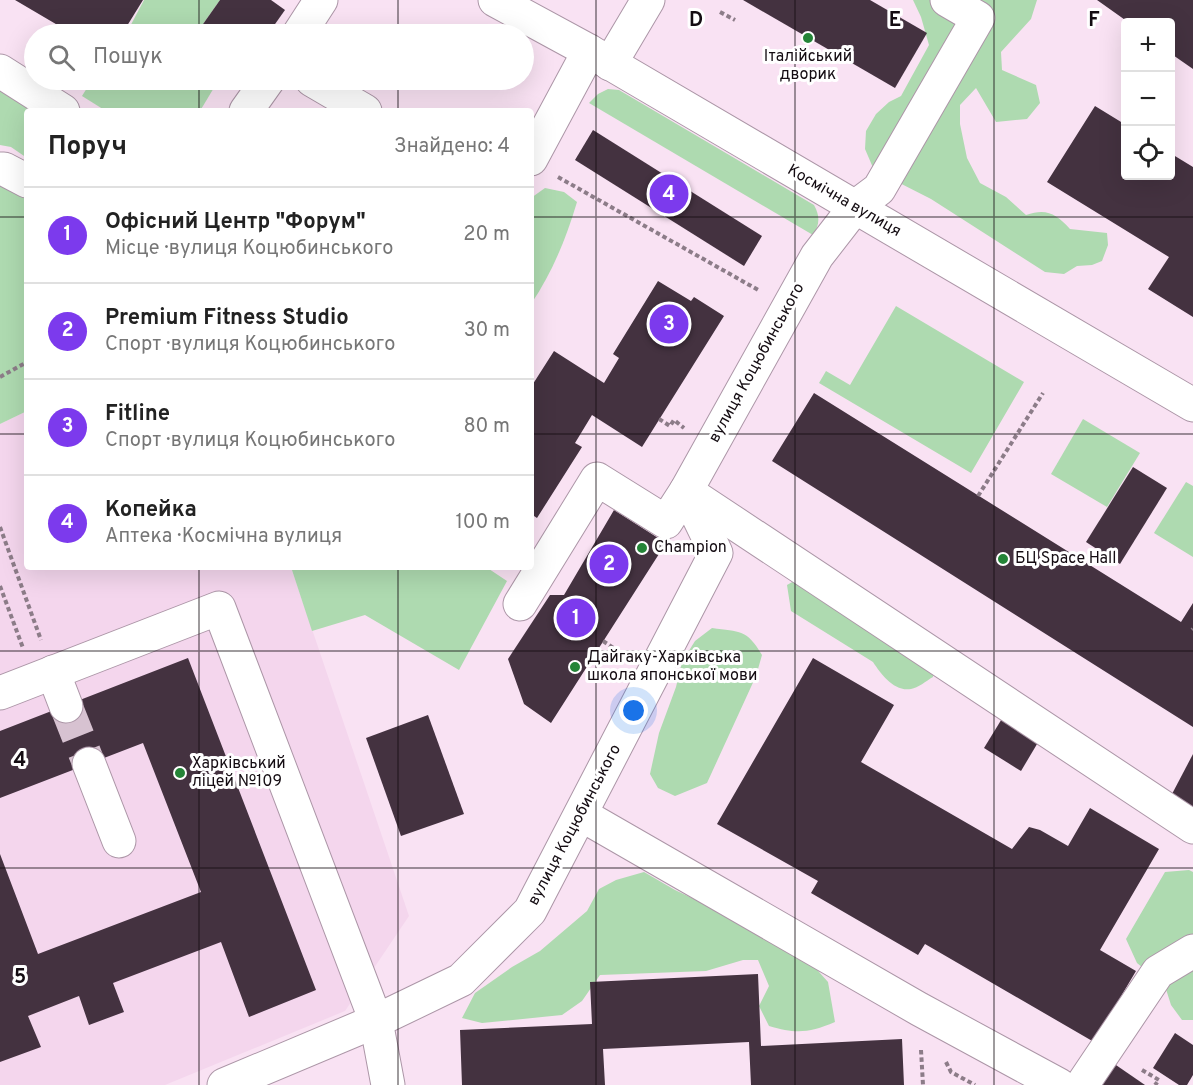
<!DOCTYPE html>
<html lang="uk">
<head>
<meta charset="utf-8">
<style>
  :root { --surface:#fff; --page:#f2f2f2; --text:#222; --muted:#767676; --line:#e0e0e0; --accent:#7c3aed }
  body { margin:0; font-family:Overpass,sans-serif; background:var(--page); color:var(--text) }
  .controls { position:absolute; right:18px; top:18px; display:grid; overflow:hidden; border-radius:6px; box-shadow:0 6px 24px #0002 }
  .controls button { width:54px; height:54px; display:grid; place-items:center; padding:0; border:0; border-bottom:2px solid var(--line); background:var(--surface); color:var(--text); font:30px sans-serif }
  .you { position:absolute; left:634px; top:711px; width:21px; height:21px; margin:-15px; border:4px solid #fff; border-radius:50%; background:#1a73e8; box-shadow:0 0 0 9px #1a73e833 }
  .badge { display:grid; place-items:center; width:39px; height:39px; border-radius:50%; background:var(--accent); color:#fff; font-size:20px; font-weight:700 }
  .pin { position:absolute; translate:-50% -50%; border:3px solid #fff; box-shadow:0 2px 6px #0006 }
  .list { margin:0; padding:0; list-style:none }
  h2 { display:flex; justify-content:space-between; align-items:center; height:78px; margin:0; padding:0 24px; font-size:26px }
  h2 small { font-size:20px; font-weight:400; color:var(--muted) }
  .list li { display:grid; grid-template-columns:39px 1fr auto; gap:18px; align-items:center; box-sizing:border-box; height:96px; padding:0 24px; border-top:2px solid var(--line) }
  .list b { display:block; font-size:22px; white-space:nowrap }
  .list p { margin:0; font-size:20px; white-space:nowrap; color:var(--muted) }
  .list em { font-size:20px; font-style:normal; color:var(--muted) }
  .icon { flex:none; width:33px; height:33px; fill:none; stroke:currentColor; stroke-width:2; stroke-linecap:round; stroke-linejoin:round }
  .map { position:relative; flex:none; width:1193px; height:1085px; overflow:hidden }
  .search { position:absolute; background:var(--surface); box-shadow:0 6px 24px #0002; left:24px; top:24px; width:510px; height:66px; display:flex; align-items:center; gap:15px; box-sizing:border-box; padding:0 21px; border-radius:33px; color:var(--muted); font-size:22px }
  .panel { position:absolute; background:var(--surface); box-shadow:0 6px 24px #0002; left:24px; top:108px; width:510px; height:462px; border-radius:6px }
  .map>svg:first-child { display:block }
</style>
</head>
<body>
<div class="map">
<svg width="1193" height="1085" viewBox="0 0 1193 1085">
  <rect width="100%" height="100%" fill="#f9e2f3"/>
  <polygon fill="#f4d6ed" points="27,411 27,567 291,567 409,916 345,1011 165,1085 0,1085 0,424"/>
  <g fill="#aedab0">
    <polygon points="144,0 220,0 196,34 126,34"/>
    <path d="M 913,0 L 1037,0 L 1031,19 L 1001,52 L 1002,70 L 1036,85 L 1040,103 L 1027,119 L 996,122 L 976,88 L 960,105 L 960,124 L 967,158 L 980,183 L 1006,197 L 1026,215 C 1047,208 1056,214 1070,229 L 1107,233 L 1108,245 L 1102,261 L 1092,265 L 1077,266 L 1064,274 L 1045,272 L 931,199 L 874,170 L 865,149 L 866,131 L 876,114 L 889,102 L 901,96 L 929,45 L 921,17 Z"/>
    <polygon points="0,78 53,111 27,111 27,158 11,147 0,145"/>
    <polygon points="92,80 206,80 215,86 200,111 106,111 82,96"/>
    <path d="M 608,89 L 619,90 L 814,205 C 820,216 820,224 813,235 L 589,103 L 598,94 Z"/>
    <polygon points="0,181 27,196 27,411 0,424"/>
    <path d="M 545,188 L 564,192 L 577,202 C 566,239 552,273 531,304 L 531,198 Z"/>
    <polygon points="896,306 1024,382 971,473 819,383 826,371 850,385"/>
    <polygon points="1083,419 1140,453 1107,507 1051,474"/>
    <polygon points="1186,482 1193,486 1193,557 1154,533"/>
    <polygon points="291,567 486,567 507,581 459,670 365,615 312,631"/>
    <path d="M 801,577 L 933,666 L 933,677 C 926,681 918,688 911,689 C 894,692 881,674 873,662 L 791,611 L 787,585 Z"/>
    <path d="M 712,628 C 740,632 747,629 762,655 L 756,676 L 707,783 L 675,796 L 658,788 L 650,774 L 659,733 L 676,687 L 682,662 L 695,641 Z"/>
    <polygon points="1189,870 1193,872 1193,1020 1182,1020 1171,1005 1165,986 1137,963 1126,939 1165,872"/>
    <path d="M 644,872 L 675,890 L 764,932 L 811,963 L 828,982 L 835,1022 C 809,1033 796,1034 769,1026 L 759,1006 L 769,986 L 758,960 L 743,960 L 706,971 L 600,975 L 582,1001 L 562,1015 L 482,1023 L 462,1018 L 475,993 L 512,967 L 540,951 L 587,911 L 599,889 L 616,880 Z"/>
  </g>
  <g fill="#443240">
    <polygon points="15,0 143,0 122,34 63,34 66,30"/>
    <polygon points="220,0 271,0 285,10 268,34 196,34"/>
    <polygon points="743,0 870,0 927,33 895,88"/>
    <polygon points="1097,0 1193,0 1193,69 1170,53 1170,22 1128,22"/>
    <polygon points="206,80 226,80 220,89"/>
    <polygon points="1095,106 1126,125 1126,176 1170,176 1170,153 1193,167 1193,317 1148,289 1169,257 1047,182"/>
    <polygon points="593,130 762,236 744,266 575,160"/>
    <polygon points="658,281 691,301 694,297 724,316 642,447 592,415 575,443 582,447 537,518 531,514 531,387 554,351 604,383 619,358 613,354"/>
    <polygon points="814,393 1181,622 1193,603 1193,727 772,461"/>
    <polygon points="1133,467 1167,488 1120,564 1086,542"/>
    <polygon points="614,510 666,543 551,723 524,704 508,659 550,595 564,595"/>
    <polygon points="188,658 316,990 249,1017 221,942 113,983 124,1012 89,1025 79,996 28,1016 41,1047 0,1062 0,854 38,954 201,892 143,743 0,798 0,731"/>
    <polygon points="813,658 894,705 861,762 1012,849 1029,827 1040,830 1068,846 1090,808 1159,849 1100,950 1136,971 1094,1042 925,944 918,955 811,893 818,881 717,824"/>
    <polygon points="428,715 464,814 401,836 366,738"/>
    <polygon points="1003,717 1040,739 1021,771 984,748"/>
    <polygon points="1193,754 1193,807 1172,794"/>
    <polygon points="758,974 761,1046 902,1039 904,1085 751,1085 749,1042 603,1049 605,1085 462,1085 460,1030 592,1024 590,982"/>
    <polygon points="1175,1033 1193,1045 1193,1075 1187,1085 1179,1085 1153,1068"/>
    <polygon points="1113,1063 1145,1085 1098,1085"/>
  </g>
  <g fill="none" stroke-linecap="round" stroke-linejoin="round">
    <polyline stroke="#d7c2d1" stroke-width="33" stroke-dasharray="33 16" stroke-linecap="butt" points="66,706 89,764"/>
    <g stroke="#ac96a7" stroke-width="35">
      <g id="minor">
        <polyline points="495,0 589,51 1193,405"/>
        <polyline points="299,34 321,0"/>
        <polyline points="610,64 648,0"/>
        <polyline points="0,71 63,111"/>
        <polyline points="312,80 365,111"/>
        <polyline points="246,111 268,80"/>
        <polyline points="531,159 589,51"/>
        <polyline points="0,169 4,169 27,181"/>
        <polyline points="520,604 597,479 666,522 686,491 1193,827"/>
        <polyline points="53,672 66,706"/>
        <polyline points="0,693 219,608 376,1021 388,1085"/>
        <polyline points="89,764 119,841"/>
        <polyline points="582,815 919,1009 1059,1085"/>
        <polyline points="224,1085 376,1021 461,980 530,911 716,553 686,491 817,256 855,207 879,189 978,18 947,0"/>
        <polyline points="1082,1085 1158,972 1193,951"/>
      </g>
    </g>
    <g stroke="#8c7c88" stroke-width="4" stroke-dasharray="4.5 3" stroke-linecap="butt">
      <polyline points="720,12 735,20"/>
      <polyline points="558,177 760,291"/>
      <polyline points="0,377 27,362"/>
      <polyline points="659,419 670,426 674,420 684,428"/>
      <polyline points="978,496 1043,393"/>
      <polyline points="0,527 41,640"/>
      <polyline points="0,586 23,648"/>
      <polyline points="1192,630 1193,629"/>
      <polyline points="603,641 621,653"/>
      <polyline points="921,1050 923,1085"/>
      <polyline points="946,1062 951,1072 975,1085"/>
      <polyline points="1142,1070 1159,1080 1155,1085"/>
    </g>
    <use href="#minor" stroke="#fff" stroke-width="33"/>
  </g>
  <path fill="none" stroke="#140c12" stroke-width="1.5" stroke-opacity="0.55" d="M 199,0 L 199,34M 398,0 L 398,34M 596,0 L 596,1085M 795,0 L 795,1085M 994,0 L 994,1085M 199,80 L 199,111M 398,80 L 398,111M 0,217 L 27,217M 531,217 L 1193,217M 0,434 L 27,434M 531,434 L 1193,434M 199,567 L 199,1085M 398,567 L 398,1085M 0,651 L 1193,651M 0,868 L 1193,868"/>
  <g fill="#248437" stroke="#fff" stroke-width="2">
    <circle cx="808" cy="38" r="6"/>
    <circle cx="642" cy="548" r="6"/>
    <circle cx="1003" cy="559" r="6"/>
    <circle cx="575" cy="667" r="6"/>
    <circle cx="180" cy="773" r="6"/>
  </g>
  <g text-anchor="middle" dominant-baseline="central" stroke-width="6" stroke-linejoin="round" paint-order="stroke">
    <g font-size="16" fill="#140c12" stroke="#fff" text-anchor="start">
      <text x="808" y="57" text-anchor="middle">Італійський<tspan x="808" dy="18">дворик</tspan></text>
      <text x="654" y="548">Champion</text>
      <text x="1015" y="559">БЦ Space Hall</text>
      <text x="587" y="658">Дайгаку-Харківська<tspan x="587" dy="18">школа японської мови</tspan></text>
      <text x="192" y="764">Харківський<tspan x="192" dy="18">ліцей №109</tspan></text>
    </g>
    <g font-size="16" fill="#140c12" stroke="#fff">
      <text transform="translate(844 201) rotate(30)">Космічна вулиця</text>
      <text transform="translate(757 363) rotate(-61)">вулиця Коцюбинського</text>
      <text transform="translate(575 825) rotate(-62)">вулиця Коцюбинського</text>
    </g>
  </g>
  <g font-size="20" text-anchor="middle" font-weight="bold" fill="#140c12" stroke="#fff" stroke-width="6" stroke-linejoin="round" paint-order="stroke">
    <text x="696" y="26">D</text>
    <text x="895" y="26">E</text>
    <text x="1094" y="26">F</text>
    <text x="20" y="766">4</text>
    <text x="20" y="983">5</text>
  </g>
</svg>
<div class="controls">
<button>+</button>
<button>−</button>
<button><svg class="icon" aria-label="locate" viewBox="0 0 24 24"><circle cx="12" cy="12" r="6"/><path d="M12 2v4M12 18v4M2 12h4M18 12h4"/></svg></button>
</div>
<div class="you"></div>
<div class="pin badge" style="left:576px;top:618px">1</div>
<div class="pin badge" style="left:609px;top:564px">2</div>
<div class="pin badge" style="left:669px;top:324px">3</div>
<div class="pin badge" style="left:669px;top:194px">4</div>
<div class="search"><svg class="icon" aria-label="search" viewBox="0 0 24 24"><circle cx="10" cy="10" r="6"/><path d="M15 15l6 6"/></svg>Пошук</div>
<section class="panel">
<h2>Поруч<small>Знайдено: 4</small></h2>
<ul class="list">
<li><span class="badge">1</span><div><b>Офісний Центр &quot;Форум&quot;</b><p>Місце · вулиця Коцюбинського</p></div><em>20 m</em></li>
<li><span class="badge">2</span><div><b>Premium Fitness Studio</b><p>Спорт · вулиця Коцюбинського</p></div><em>30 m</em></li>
<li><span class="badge">3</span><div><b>Fitline</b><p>Спорт · вулиця Коцюбинського</p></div><em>80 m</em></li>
<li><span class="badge">4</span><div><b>Копейка</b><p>Аптека · Космічна вулиця</p></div><em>100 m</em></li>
</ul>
</section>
</div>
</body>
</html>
